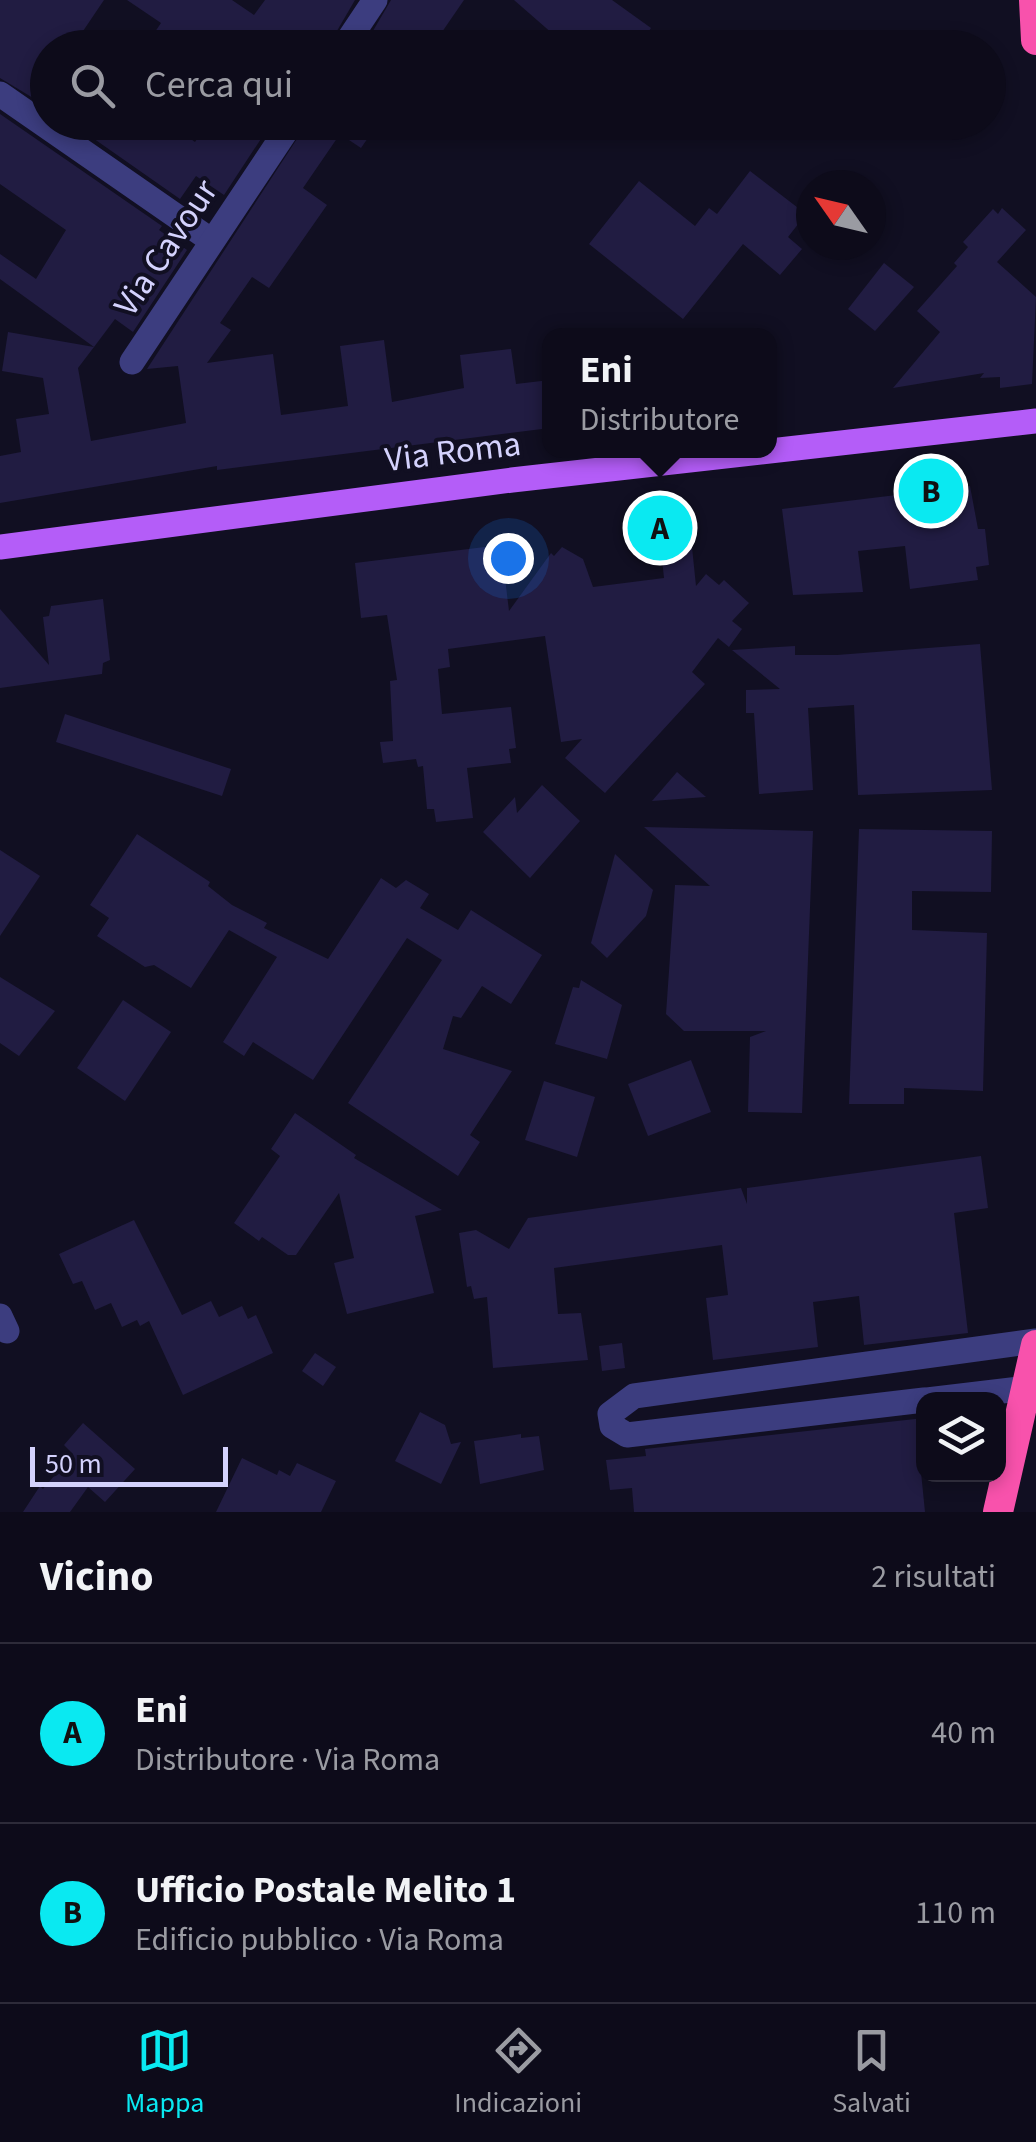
<!DOCTYPE html>
<html lang="it">
<head>
<meta charset="utf-8">
<style>
  :root { --surface:#0d0b1a; --page:#1b1927; --text:#f1f3f6; --muted:#9a9ba2; --line:#2d2b39; --accent:#0ae9f1 }
  body { margin:0; font-family:"Source Sans 3",sans-serif; background:var(--page); color:var(--text) }
  .controls { position:absolute; right:30px; bottom:30px; display:grid; overflow:hidden; border-radius:20px; box-shadow:0 5px 15px #0003 }
  .controls button { width:90px; height:90px; display:grid; place-items:center; padding:0; border:0; border-bottom:2px solid var(--line); background:var(--surface); color:var(--text); font:50px sans-serif }
  .compass { position:absolute; left:796px; top:170px; width:90px; height:90px; border-radius:50%; background:var(--surface); box-shadow:0 5px 15px #0003; rotate:304deg }
  .scale { position:absolute; left:30px; bottom:25px; width:198px; box-sizing:border-box; padding-left:10px; border:5px solid #d4d2fd; border-top:0; font-size:28px; line-height:35px; white-space:nowrap; color:#d4d2fd; -webkit-text-stroke:8px #110f22; paint-order:stroke }
  .you { position:absolute; left:508px; top:558px; width:35px; height:35px; margin:-25px; border:8px solid #fff; border-radius:50%; background:#1a73e8; box-shadow:0 0 0 15px #1a73e833 }
  .badge { display:grid; place-items:center; width:65px; height:65px; border-radius:50%; background:var(--accent); color:#111; font-size:32px; font-weight:700 }
  .pin { position:absolute; translate:-50% -50%; border:5px solid #fff; box-shadow:0 2px 10px #0006 }
  .popup { position:absolute; left:542px; top:328px; width:235px; height:130px; box-sizing:border-box; display:grid; place-content:center; border-radius:20px; background:var(--surface); filter:drop-shadow(0 2px 8px #0005); font-size:32px; white-space:nowrap; color:var(--muted) }
  .popup b { font-size:38px; color:var(--text) }
  .popup::after { content:''; position:absolute; left:50%; top:100%; margin-left:-20px; border:20px solid transparent; border-top-color:var(--surface) }
  .list { margin:0; padding:0; list-style:none }
  h2 { display:flex; justify-content:space-between; align-items:center; height:130px; margin:0; padding:0 40px; font-size:42px }
  h2 small { font-size:32px; font-weight:400; color:var(--muted) }
  .list li { display:grid; grid-template-columns:65px 1fr auto; gap:30px; align-items:center; box-sizing:border-box; height:180px; padding:0 40px; border-top:2px solid var(--line) }
  .list b { display:block; font-size:38px; white-space:nowrap }
  .list p { margin:0; font-size:32px; white-space:nowrap; color:var(--muted) }
  .list em { font-size:32px; font-style:normal; color:var(--muted) }
  .icon { flex:none; width:55px; height:55px; fill:none; stroke:currentColor; stroke-width:2; stroke-linecap:round; stroke-linejoin:round }
  .map { position:relative; flex:none; width:1036px; height:1512px; overflow:hidden }
  .search { position:absolute; background:var(--surface); box-shadow:0 5px 15px #0003; left:30px; right:30px; top:30px; height:110px; display:flex; align-items:center; gap:25px; box-sizing:border-box; padding:0 35px; border-radius:55px; color:var(--muted); font-size:38px }
  .sheet { height:490px; background:var(--surface) }
  nav { display:flex; justify-content:space-around; align-items:center; box-sizing:border-box; height:140px; border-top:2px solid var(--line); background:var(--surface); font-size:28px; color:var(--muted) }
  nav a { display:grid; justify-items:center; gap:5px }
  nav .on { color:var(--accent) }
  .map>svg:first-child { display:block }
</style>
</head>
<body>
<div class="map">
<svg width="1036" height="1512" viewBox="0 0 1036 1512">
  <rect width="100%" height="100%" fill="#110f22"/>
  <g fill="#211c42">
    <polygon points="0,0 104,0 81,34 98,48 48,48 48,107 0,78"/>
    <polygon points="127,0 232,0 254,15 265,0 355,0 327,48 144,48 161,23"/>
    <polygon points="391,0 464,0 431,48 363,48"/>
    <polygon points="514,0 612,0 651,28 637,48 569,48"/>
    <polygon points="0,114 162,226 159,230 187,250 133,332 115,319 94,347 0,279 0,254 36,279 66,230 0,184"/>
    <polygon points="70,122 168,122 195,142 208,122 272,122 224,195 196,176 180,199"/>
    <polygon points="308,122 379,122 361,148 340,134 303,188 327,205 269,288 252,277 220,323 231,330 207,363 273,354 281,415 348,406 340,346 384,340 392,402 464,388 460,355 511,349 516,384 550,380 550,428 217,470 217,466 0,503 0,456 21,452 16,419 49,414 43,378 2,371 8,332 94,347 78,368 91,441 186,423 178,366 147,369"/>
    <polygon points="750,171 806,214 788,237 802,249 780,275 743,244 683,319 589,244 639,181 695,226 709,208 717,214"/>
    <polygon points="1002,208 1026,230 997,262 1036,297 1032,384 1000,388 1000,377 980,378 984,373 893,388 940,332 917,311 957,266 954,263 968,247 963,242 993,209 998,214"/>
    <polygon points="884,263 914,287 875,331 848,309"/>
    <polygon points="970,486 978,529 985,529 989,565 976,567 978,580 910,589 905,546 858,551 863,592 793,595 782,509"/>
    <polygon points="689,518 696,586 706,574 719,585 724,580 749,603 732,621 742,629 729,647 718,638 692,672 705,684 605,793 565,758 582,739 561,742 545,636 448,649 450,667 438,669 442,714 511,707 516,748 509,749 511,763 467,768 473,818 436,822 434,809 427,809 423,766 418,767 416,759 383,763 380,742 393,741 390,681 397,680 387,615 361,618 355,563 501,545 509,611 551,553 554,556 562,547 583,559 593,587 664,578 658,522"/>
    <polygon points="103,599 110,660 103,663 102,674 0,688 0,609 49,665 43,617 49,616 51,606"/>
    <polygon points="980,644 992,790 858,795 854,705 808,708 813,790 759,794 754,713 746,713 746,690 780,689 732,650 795,646 795,655 837,655"/>
    <polygon points="65,714 231,769 222,796 56,742"/>
    <polygon points="677,772 706,797 652,801"/>
    <polygon points="542,785 580,821 530,878 483,832 515,797 517,813"/>
    <polygon points="644,827 813,831 802,1113 748,1112 750,1037 766,1031 684,1031 666,1014 675,885 710,886"/>
    <polygon points="859,829 992,831 991,892 912,891 912,930 987,933 983,1091 904,1088 904,1104 849,1104"/>
    <polygon points="137,834 210,882 208,886 232,905 267,923 264,928 328,959 381,878 396,888 406,880 429,894 420,908 458,930 471,910 542,955 511,1004 482,986 461,1018 453,1016 443,1049 512,1071 470,1135 480,1142 458,1176 348,1103 442,960 407,938 313,1080 253,1042 244,1056 223,1042 277,957 229,930 191,988 154,965 145,967 97,936 109,918 90,905"/>
    <polygon points="0,850 40,876 0,936"/>
    <polygon points="615,854 653,890 646,916 607,958 591,943"/>
    <polygon points="0,977 55,1011 19,1056 0,1043"/>
    <polygon points="581,980 622,1005 607,1059 555,1044 573,987 579,988"/>
    <polygon points="123,1000 171,1032 125,1101 77,1068"/>
    <polygon points="691,1060 711,1112 648,1136 628,1084"/>
    <polygon points="544,1081 595,1097 577,1157 525,1140"/>
    <polygon points="295,1113 356,1155 354,1158 442,1210 415,1216 434,1293 347,1314 334,1263 354,1258 339,1193 296,1255 288,1255 262,1237 259,1241 234,1223 280,1156 271,1149"/>
    <polygon points="981,1156 988,1208 954,1213 968,1333 864,1345 859,1296 813,1302 818,1347 713,1360 706,1298 728,1295 722,1245 554,1268 558,1314 581,1313 588,1360 493,1368 487,1297 474,1299 471,1286 467,1287 459,1233 476,1230 509,1249 528,1218 741,1188 747,1204 747,1188"/>
    <polygon points="134,1220 182,1315 211,1301 219,1317 242,1306 248,1319 256,1315 273,1353 183,1395 149,1321 140,1326 137,1320 122,1327 111,1303 95,1310 82,1281 73,1284 59,1254"/>
    <polygon points="622,1343 625,1368 602,1371 599,1346"/>
    <polygon points="315,1353 336,1367 323,1386 302,1371"/>
    <polygon points="420,1412 445,1425 451,1444 461,1442 441,1484 395,1461"/>
    <polygon points="924,1418 920,1462 925,1512 634,1512 632,1488 610,1490 606,1460 646,1456 645,1449"/>
    <polygon points="83,1423 135,1469 105,1502 88,1487 70,1512 23,1512 40,1486 43,1489 73,1454 64,1445"/>
    <polygon points="521,1434 521,1438 539,1436 544,1470 480,1484 474,1441"/>
    <polygon points="242,1458 277,1475 279,1470 290,1476 297,1463 336,1481 321,1512 216,1512"/>
  </g>
  <g fill="none" stroke-linecap="round" stroke-linejoin="round">
    <g stroke="#3c3d7f" stroke-width="25">
      <polyline points="343,48 375,0"/>
      <polyline points="0,94 212,241"/>
      <polyline points="132,362 292,122"/>
      <polyline points="0,1316 7,1331"/>
      <polyline points="924,1400 627,1435 612,1426 610,1414 634,1396 1036,1341"/>
      <polyline points="927,1400 1036,1387"/>
    </g>
    <polyline stroke="#b45df8" stroke-width="25" points="0,547 512,480 1036,421"/>
    <polyline stroke="#f852ac" stroke-width="30" points="1034,0 1036,40"/>
    <polyline stroke="#f852ac" stroke-width="30" points="998,1512 1036,1345"/>
  </g>
  <g text-anchor="middle" dominant-baseline="central" stroke-width="8" stroke-linejoin="round" paint-order="stroke">
    <g font-size="35" fill="#d4d2fd" stroke="#110f22">
      <text transform="translate(166 248) rotate(-56)">Via Cavour</text>
      <text transform="translate(453 452) rotate(-7)">Via Roma</text>
    </g>
  </g>
</svg>
<div class="controls">
<button><svg class="icon" aria-label="layers" viewBox="0 0 24 24"><path d="M12 4l9 5-9 5-9-5zM3 14l9 5 9-5"/></svg></button>
</div>
<svg class="compass" viewBox="-18 -18 36 36"><path d="M0-13l5 13h-10z" fill="#e53935"/><path d="M0 13l5-13h-10z" fill="#9a9ba2"/></svg>
<div class="scale">50 m</div>
<div class="you"></div>
<div class="pin badge" style="left:660px;top:528px">A</div>
<div class="popup"><b>Eni</b>Distributore</div>
<div class="pin badge" style="left:931px;top:491px">B</div>
<div class="search"><svg class="icon" aria-label="search" viewBox="0 0 24 24"><circle cx="10" cy="10" r="6"/><path d="M15 15l6 6"/></svg>Cerca qui</div>
</div>
<section class="sheet">
<h2>Vicino<small>2 risultati</small></h2>
<ul class="list">
<li><span class="badge">A</span><div><b>Eni</b><p>Distributore · Via Roma</p></div><em>40 m</em></li>
<li><span class="badge">B</span><div><b>Ufficio Postale Melito 1</b><p>Edificio pubblico · Via Roma</p></div><em>110 m</em></li>
</ul>
</section>
<nav>
<a class="on"><svg class="icon" aria-label="map" viewBox="0 0 24 24"><path d="M3 6l6-2 6 2 6-2v14l-6 2-6-2-6 2zM9 4v14M15 6v14"/></svg>Mappa</a>
<a><svg class="icon" aria-label="directions" viewBox="0 0 24 24"><path d="M12 3l9 9-9 9-9-9zM9 14v-3h6M13 9l2 2-2 2"/></svg>Indicazioni</a>
<a><svg class="icon" aria-label="saved" viewBox="0 0 24 24"><path d="M7 4h10v16l-5-4-5 4z"/></svg>Salvati</a>
</nav>
</body>
</html>
